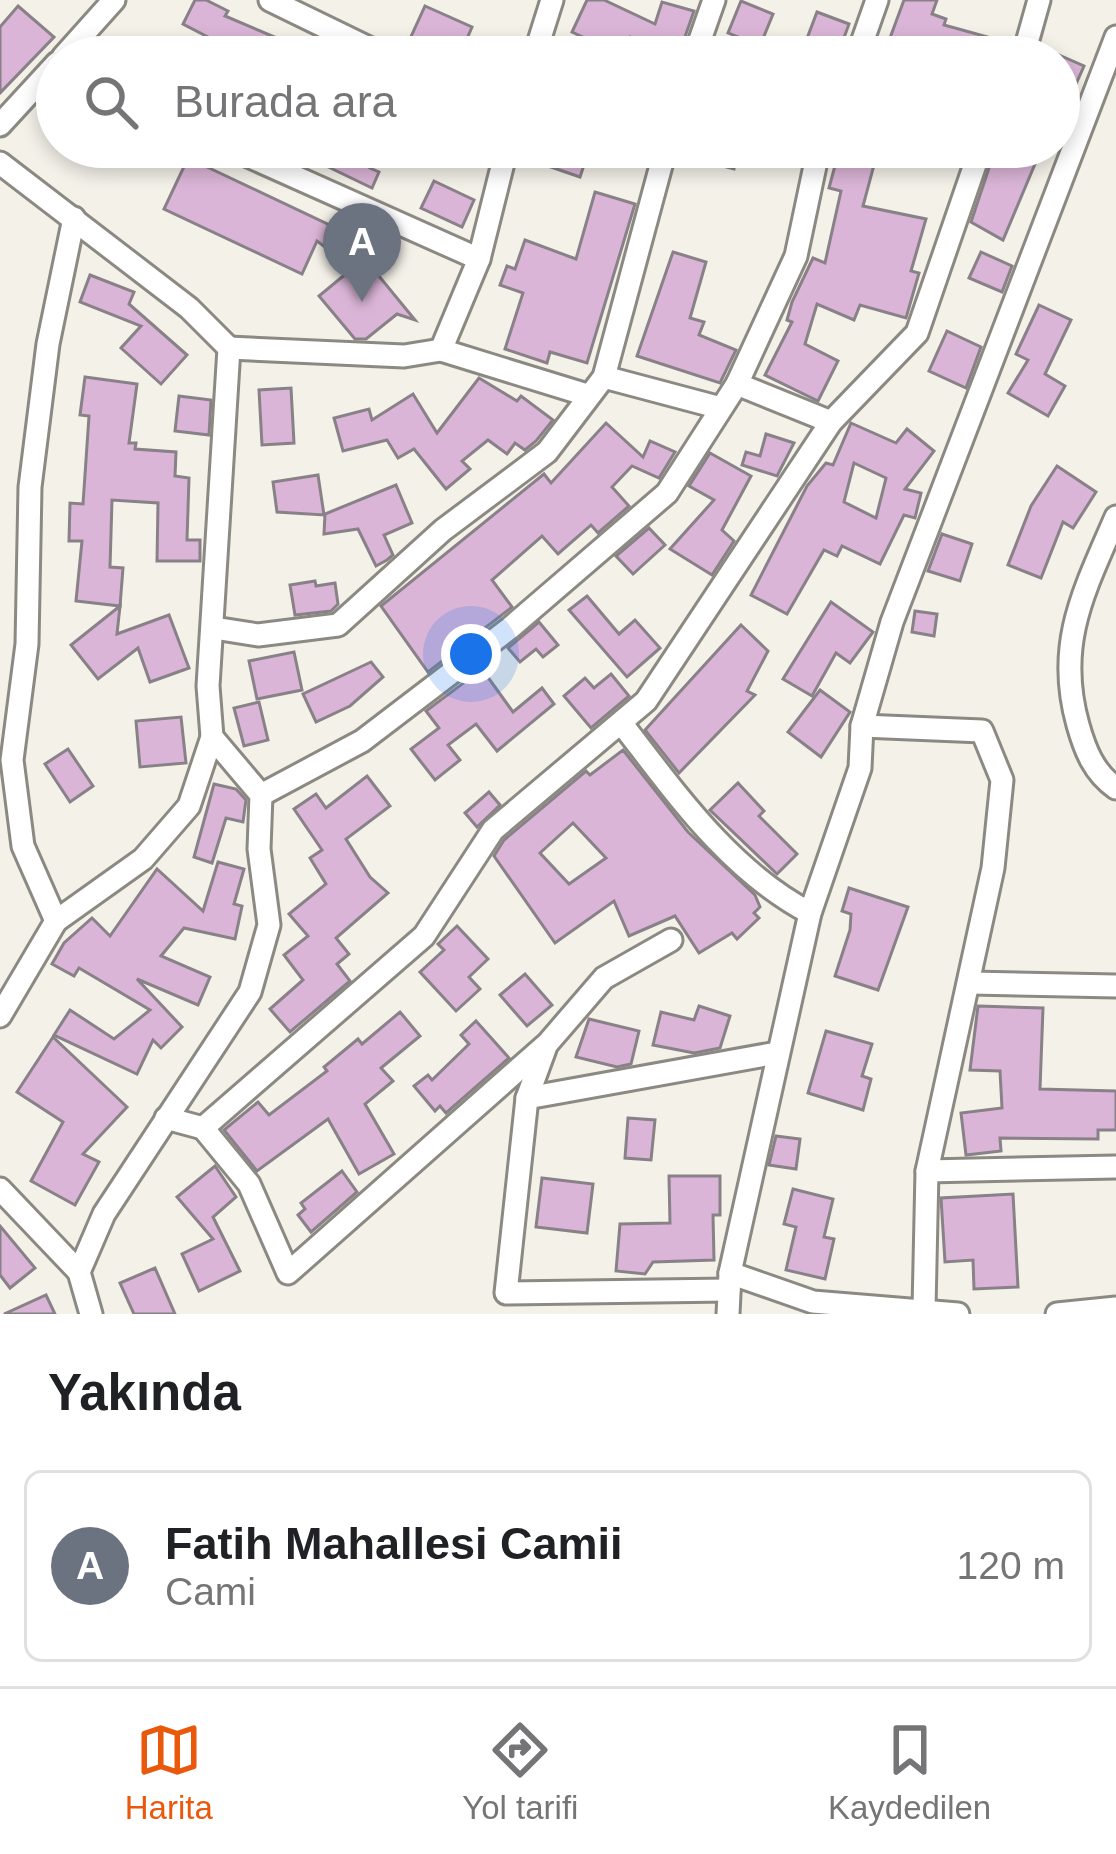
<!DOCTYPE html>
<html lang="tr">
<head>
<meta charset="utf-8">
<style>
  :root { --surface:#fff; --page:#f2f2f2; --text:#202124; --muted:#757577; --line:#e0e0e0; --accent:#ea580c }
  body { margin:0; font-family:Helvetica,sans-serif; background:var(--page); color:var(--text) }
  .you { position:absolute; left:471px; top:654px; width:42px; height:42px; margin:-30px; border:9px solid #fff; border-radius:50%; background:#1a73e8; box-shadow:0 0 0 18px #1a73e833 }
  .badge { display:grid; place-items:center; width:78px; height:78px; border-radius:50%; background:var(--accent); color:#fff; font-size:39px; font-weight:700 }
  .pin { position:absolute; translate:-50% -99px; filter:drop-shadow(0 3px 6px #0008) }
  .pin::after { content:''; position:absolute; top:63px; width:42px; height:36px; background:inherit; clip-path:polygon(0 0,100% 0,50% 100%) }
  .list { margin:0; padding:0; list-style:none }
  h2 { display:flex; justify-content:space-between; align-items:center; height:156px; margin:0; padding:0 48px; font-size:51px }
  h2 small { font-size:39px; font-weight:400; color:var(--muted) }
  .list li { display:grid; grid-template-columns:78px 1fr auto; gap:36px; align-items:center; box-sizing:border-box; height:192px; margin:0 24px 24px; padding:0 24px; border:3px solid var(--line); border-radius:18px }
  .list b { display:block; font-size:45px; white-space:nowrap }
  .list p { margin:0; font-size:39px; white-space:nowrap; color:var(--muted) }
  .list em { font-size:39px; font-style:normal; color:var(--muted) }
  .icon { flex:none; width:66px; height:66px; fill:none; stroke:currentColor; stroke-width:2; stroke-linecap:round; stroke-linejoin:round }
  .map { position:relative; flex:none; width:1116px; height:1314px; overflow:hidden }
  .search { position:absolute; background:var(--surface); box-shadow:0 6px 18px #0003; left:36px; right:36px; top:36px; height:132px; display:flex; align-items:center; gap:30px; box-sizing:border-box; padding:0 42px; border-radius:66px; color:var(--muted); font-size:45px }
  .sheet { height:372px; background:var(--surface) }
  nav { display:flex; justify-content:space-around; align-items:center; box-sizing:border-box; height:168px; border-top:3px solid var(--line); background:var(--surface); font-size:33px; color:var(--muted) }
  nav a { display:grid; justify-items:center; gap:6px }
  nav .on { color:var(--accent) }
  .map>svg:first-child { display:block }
</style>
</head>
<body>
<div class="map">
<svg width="1116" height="1314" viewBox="0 0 1116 1314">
  <rect width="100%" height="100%" fill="#f4f1e9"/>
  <g fill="#dbb5d7" stroke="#888187" stroke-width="3" fill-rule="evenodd">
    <polygon points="195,0 206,0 228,11 225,16 322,57 249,57 231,49 183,24"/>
    <polygon points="587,0 604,0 655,24 662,2 694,11 680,51 630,37 621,55 572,32"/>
    <polygon points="904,0 937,0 932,14 946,19 944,25 995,39 990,57 883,57"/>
    <polygon points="741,1 773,14 760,46 728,33"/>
    <polygon points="18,6 54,37 0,93 0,27"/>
    <polygon points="425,6 472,27 459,57 426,57 429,50 409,41"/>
    <polygon points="817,12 849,24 837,57 803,49"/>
    <polygon points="1059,55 1084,66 1068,102 1074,104 1059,144"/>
    <polygon points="287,147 366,147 378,153 370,168 379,172 372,188"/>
    <polygon points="554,147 590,147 580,177 548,166"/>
    <polygon points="681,147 739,147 734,169 679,155"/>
    <polygon points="840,147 868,147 862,161 874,165 863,206 926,219 911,271 919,273 906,318 860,305 854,320 817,304 805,344 838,361 818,401 765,375 792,322 787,320 792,302 813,258 825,263 841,191 829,188"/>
    <polygon points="996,147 1035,164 1003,240 971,222"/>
    <polygon points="188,158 332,226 341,214 360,222 375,234 360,253 415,320 397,314 366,339 355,339 319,296 353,268 317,241 302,274 164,209"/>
    <polygon points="434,181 474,200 462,227 421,208"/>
    <polygon points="595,192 635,204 587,363 550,352 547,363 505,349 523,293 500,285 507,266 515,269 525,240 576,259"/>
    <polygon points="673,252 706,262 690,318 704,322 699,335 736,350 720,383 637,356"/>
    <polygon points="981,252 1012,266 1002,292 969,278"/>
    <polygon points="90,275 134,292 129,304 187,355 161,384 121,348 141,326 80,302"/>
    <polygon points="1039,305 1071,320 1045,374 1065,386 1048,416 1008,393 1028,360 1016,354"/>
    <polygon points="947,331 981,347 966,388 929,371"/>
    <polygon points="85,377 137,384 129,443 136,443 135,449 176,452 175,476 189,478 187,540 200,540 200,561 157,561 158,503 112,500 110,567 123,568 120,606 76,601 82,541 69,541 70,503 83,504 89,416 80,415"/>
    <polygon points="479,378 517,401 521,396 553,420 536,441 525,450 515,443 507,454 488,440 462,461 470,469 446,489 414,449 398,458 387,440 343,451 334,418 369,409 372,420 413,394 437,433"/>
    <polygon points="291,388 294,443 262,445 259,390"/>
    <polygon points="179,396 211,400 209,435 175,431"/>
    <polygon points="606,423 643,457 650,441 675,452 659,478 632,466 612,487 629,506 598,533 591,525 558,554 542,536 492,580 512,607 428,672 381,606 544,474 551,483"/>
    <path d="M 851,423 L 896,443 L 907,429 L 934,451 L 905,489 L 921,493 L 915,518 L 904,515 L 880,564 L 842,546 L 837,556 L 824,550 L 787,614 L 751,595 L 807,486 L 826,463 L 833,465 ZM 854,463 L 886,478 L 876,518 L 844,502 Z"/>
    <polygon points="766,434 794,443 777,476 742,465 746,452 760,456"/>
    <polygon points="710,453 751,476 722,530 734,541 712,575 670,549 714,500 689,486"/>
    <polygon points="1057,466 1096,492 1073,528 1063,522 1041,578 1008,565 1031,506"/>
    <polygon points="318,475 324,515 277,512 273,482"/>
    <polygon points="396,485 412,523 384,535 393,555 387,560 376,566 358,529 324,534 325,514"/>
    <polygon points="649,528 665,545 633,574 616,556"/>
    <polygon points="942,534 972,544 960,581 928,571"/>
    <polygon points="315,581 316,586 335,583 338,604 331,611 295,615 290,585"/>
    <polygon points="587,596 619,634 635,620 660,648 627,677 569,610"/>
    <polygon points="831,602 873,632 850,663 836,653 812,696 783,679"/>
    <polygon points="120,606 117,634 169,615 189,668 150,682 138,648 98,679 71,645"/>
    <polygon points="915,611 937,614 934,636 912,632"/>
    <polygon points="539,622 558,645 543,657 536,649 520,662 508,648"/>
    <polygon points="741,625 768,651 747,691 755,695 679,773 645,730"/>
    <polygon points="294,652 302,690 257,699 249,661"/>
    <polygon points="371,662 383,677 350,706 316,722 303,694"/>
    <polygon points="482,669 513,712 542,688 554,704 497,751 476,724 448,745 460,760 435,780 411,749 439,728 426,711"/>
    <polygon points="611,674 629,696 591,728 564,696 585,678 594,688"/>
    <polygon points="820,690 850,712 821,757 788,732"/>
    <polygon points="259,702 268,740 244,746 234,708"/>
    <polygon points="181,717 186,763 140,767 136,721"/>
    <polygon points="68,749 93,786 70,802 45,764"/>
    <path d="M 623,750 L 688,832 L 755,895 L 760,907 L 754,913 L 759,918 L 737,939 L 732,933 L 699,953 L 675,916 L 629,936 L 614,901 L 555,943 L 494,856 L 504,840 L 586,771 L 590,775 ZM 573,823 L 606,858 L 569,884 L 540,853 Z"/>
    <polygon points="367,776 390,806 346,839 370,877 388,893 336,938 349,954 337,964 350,981 290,1032 270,1009 303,980 284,955 308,936 289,914 326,884 310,858 322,850 294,809 316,794 326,808"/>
    <polygon points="738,783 764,811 759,816 797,854 777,874 710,810"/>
    <polygon points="214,784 236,789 246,800 243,822 226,818 212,863 194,857"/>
    <polygon points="489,792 500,805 477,827 465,813"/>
    <polygon points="218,862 244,869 234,904 242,906 235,939 184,928 161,956 210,977 198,1005 137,979 182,1027 161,1048 153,1040 137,1074 54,1035 70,1010 114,1039 150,1010 79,968 74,976 52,964 64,943 92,918 110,936 157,869 203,911"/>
    <polygon points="849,888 908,907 878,990 835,976 850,930 851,914 842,911"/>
    <polygon points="457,926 488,959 469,977 480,989 456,1011 420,972 444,950 438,944"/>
    <polygon points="525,974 552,1005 527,1026 500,995"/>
    <polygon points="699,1006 730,1016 720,1048 694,1053 653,1045 661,1012 694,1020"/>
    <polygon points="978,1006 1043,1008 1040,1089 1116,1091 1116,1130 1098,1130 1098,1139 1000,1138 1001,1151 966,1155 961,1113 1002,1108 1000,1071 970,1070"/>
    <polygon points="400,1012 420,1036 381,1068 393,1081 365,1104 394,1154 359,1174 328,1119 257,1171 224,1130 258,1102 269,1115 327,1071 324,1067 358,1039 362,1044"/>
    <polygon points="589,1019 639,1031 631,1064 617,1067 576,1057"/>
    <polygon points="476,1021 509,1058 446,1113 440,1106 435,1111 414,1086 428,1075 432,1080 469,1044 461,1035"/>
    <polygon points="826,1031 872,1044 862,1076 871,1079 863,1110 808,1093"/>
    <polygon points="53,1037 127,1107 83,1154 99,1162 75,1205 31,1181 63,1122 17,1092"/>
    <polygon points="628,1118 655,1120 651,1160 625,1158"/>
    <polygon points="776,1136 800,1139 796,1169 769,1165"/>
    <polygon points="215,1166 236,1197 213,1217 240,1271 199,1291 182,1254 213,1239 177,1197"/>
    <polygon points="342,1171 357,1192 311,1232 298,1215 305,1209 301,1203"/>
    <polygon points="669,1176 720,1176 720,1215 713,1215 714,1260 653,1262 645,1274 616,1271 620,1224 670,1223"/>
    <polygon points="542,1178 593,1184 587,1233 536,1227"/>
    <polygon points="793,1189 833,1199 824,1237 834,1239 825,1279 786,1270 796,1227 784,1224"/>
    <polygon points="1013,1194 1018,1287 974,1289 973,1260 945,1262 941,1198"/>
    <polygon points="0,1226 35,1268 10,1288 0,1275"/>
    <polygon points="155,1268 175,1314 134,1314 120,1283"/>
    <polygon points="46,1295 55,1314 4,1314"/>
  </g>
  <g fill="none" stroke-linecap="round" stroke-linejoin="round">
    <g stroke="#8b8982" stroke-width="27">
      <g id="street">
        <polyline points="270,0 387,57"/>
        <polyline points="63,57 114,0"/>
        <polyline points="534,57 552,0"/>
        <polyline points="694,57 714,0"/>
        <polyline points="857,57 877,0"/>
        <polyline points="1023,57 1039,0"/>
        <polyline points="0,125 57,63"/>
        <polyline points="228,147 479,259"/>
        <polyline points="0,163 189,308 229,348 208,686 212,737 261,795 259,849 269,925 250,992 104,1214 79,1272 91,1314"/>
        <polyline points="74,218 48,344 30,487 27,644 12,760 23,846 56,921 143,859 189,806 212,737"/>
        <polyline points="229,348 404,356 441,350 479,259 507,147"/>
        <polyline points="441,350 587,395"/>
        <polyline points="604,377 717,407"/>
        <polyline points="737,384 831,422"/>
        <path d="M 1116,517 C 1084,591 1055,644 1078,725 C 1085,750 1094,773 1116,788"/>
        <polyline points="214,628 258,635 338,625 443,530 547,452 604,377 666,147"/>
        <path d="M 622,724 C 677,795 730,871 810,913"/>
        <polyline points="862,726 982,731 1002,780 993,868 927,1171 924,1309 930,1314"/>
        <polyline points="261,795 362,741 510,628 667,493 737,384 796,256 819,147"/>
        <polyline points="971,983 1116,986"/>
        <polyline points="0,1016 56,921"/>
        <polyline points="545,1049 527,1098 506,1293 729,1290"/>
        <polyline points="527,1098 777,1053"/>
        <polyline points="166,1118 203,1128 424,936 493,830 646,701 831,422 917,333 981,147"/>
        <polyline points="203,1128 249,1184 288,1273 548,1043 604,978 671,940"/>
        <polyline points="927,1171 1116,1167"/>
        <polyline points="0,1189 79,1272"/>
        <polyline points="730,1273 813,1302 958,1314"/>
        <polyline points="728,1314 730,1273 810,913 860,768 862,726 892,622 1116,37"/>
        <polyline points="1057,1314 1116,1308"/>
      </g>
    </g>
    <use href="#street" stroke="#fff" stroke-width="21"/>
  </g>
</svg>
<div class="you"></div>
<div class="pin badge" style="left:362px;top:302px;background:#6b7280">A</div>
<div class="search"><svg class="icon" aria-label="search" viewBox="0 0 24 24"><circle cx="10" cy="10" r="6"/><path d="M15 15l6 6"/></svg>Burada ara</div>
</div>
<section class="sheet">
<h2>Yakında<small></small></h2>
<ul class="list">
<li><span class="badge" style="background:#6b7280">A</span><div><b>Fatih Mahallesi Camii</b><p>Cami</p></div><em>120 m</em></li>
</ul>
</section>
<nav>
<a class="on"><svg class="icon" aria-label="map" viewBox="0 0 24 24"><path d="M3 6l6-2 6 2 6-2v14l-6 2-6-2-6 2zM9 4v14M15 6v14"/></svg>Harita</a>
<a><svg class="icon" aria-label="directions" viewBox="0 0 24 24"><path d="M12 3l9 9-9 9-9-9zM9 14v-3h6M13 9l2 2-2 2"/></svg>Yol tarifi</a>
<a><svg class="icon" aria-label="saved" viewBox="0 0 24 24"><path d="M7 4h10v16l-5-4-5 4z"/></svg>Kaydedilen</a>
</nav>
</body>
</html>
